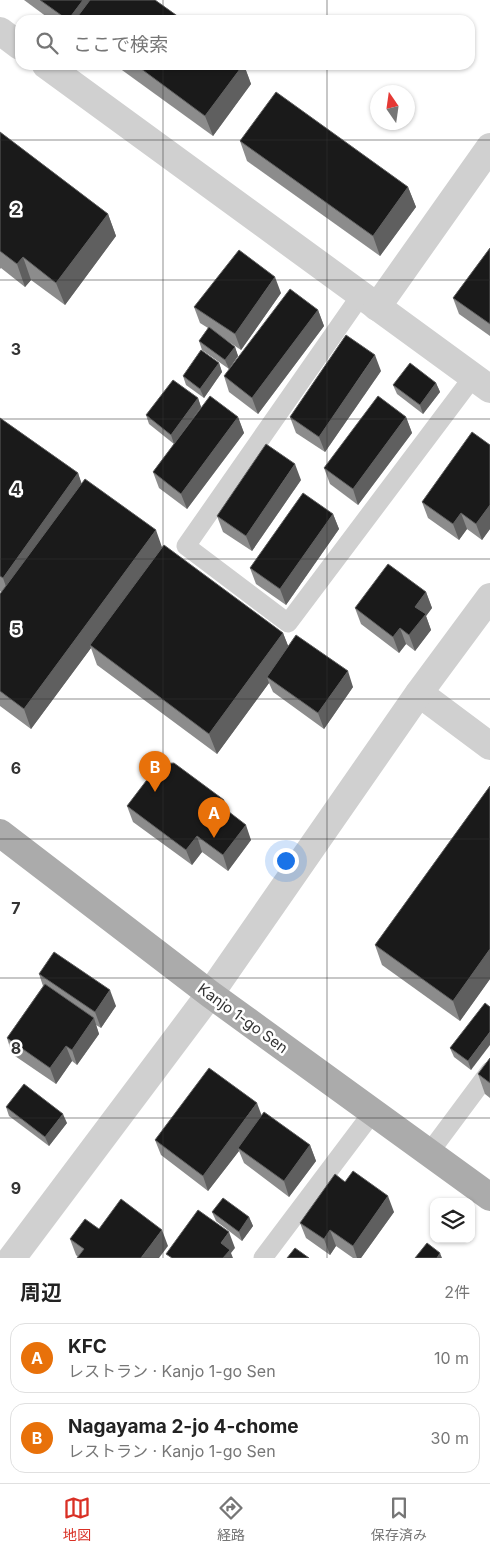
<!DOCTYPE html>
<html lang="ja">
<head>
<meta charset="utf-8">
<style>
  :root { --surface:#fff; --page:#f2f2f2; --text:#222; --muted:#767676; --line:#e0e0e0; --accent:#d93025 }
  body { margin:0; font-family:Inter,"Noto Sans JP",sans-serif; background:var(--page); color:var(--text) }
  .controls { position:absolute; right:15px; bottom:15px; display:grid; overflow:hidden; border-radius:10px; box-shadow:0 1px 4px #0004 }
  .controls button { width:45px; height:45px; display:grid; place-items:center; padding:0; border:0; border-bottom:1px solid var(--line); background:var(--surface); color:var(--text); font:25px sans-serif }
  .compass { position:absolute; left:370px; top:85px; width:45px; height:45px; border-radius:50%; background:var(--surface); box-shadow:0 1px 4px #0004; rotate:347deg }
  .you { position:absolute; left:285px; top:860px; width:18px; height:18px; margin:-12px; border:4px solid #fff; border-radius:50%; background:#1a73e8; box-shadow:0 0 0 8px #1a73e833 }
  .badge { display:grid; place-items:center; width:32px; height:32px; border-radius:50%; background:var(--accent); color:#fff; font-size:16px; font-weight:700 }
  .pin { position:absolute; translate:-50% -41px; filter:drop-shadow(0 1px 2px #0008) }
  .pin::after { content:''; position:absolute; top:26px; width:18px; height:15px; background:inherit; clip-path:polygon(0 0,100% 0,50% 100%) }
  .list { margin:0; padding:0; list-style:none }
  h2 { display:flex; justify-content:space-between; align-items:center; height:65px; margin:0; padding:0 20px; font-size:21px }
  h2 small { font-size:16px; font-weight:400; color:var(--muted) }
  .list li { display:grid; grid-template-columns:32px 1fr auto; gap:15px; align-items:center; box-sizing:border-box; height:70px; margin:0 10px 10px; padding:0 10px; border:1px solid var(--line); border-radius:15px }
  .list b { display:block; font-size:19px; white-space:nowrap }
  .list p { margin:0; font-size:16px; white-space:nowrap; color:var(--muted) }
  .list em { font-size:16px; font-style:normal; color:var(--muted) }
  .icon { flex:none; width:28px; height:28px; fill:none; stroke:currentColor; stroke-width:2; stroke-linecap:round; stroke-linejoin:round }
  .map { position:relative; flex:none; width:490px; height:1258px; overflow:hidden }
  .search { position:absolute; background:var(--surface); box-shadow:0 1px 4px #0004; left:15px; right:15px; top:15px; height:55px; display:flex; align-items:center; gap:12px; box-sizing:border-box; padding:0 18px; border-radius:15px; color:var(--muted); font-size:19px }
  .sheet { height:225px; background:var(--surface) }
  nav { display:flex; justify-content:space-around; align-items:center; box-sizing:border-box; height:70px; border-top:1px solid var(--line); background:var(--surface); font-size:14px; color:var(--muted) }
  nav a { display:grid; justify-items:center; gap:2px }
  nav .on { color:var(--accent) }
  .map>svg:first-child { display:block }
</style>
</head>
<body>
<div class="map">
<svg width="490" height="1258" viewBox="0 0 490 1258">
  <rect width="100%" height="100%" fill="#fff"/>
  <g fill="none" stroke-linecap="round" stroke-linejoin="round">
    <g stroke="#d0d0d0" stroke-width="19">
      <polyline points="361,295 186,546 288,623 473,377"/>
      <polyline points="429,1153 490,1071"/>
      <polyline points="263,1258 373,1112"/>
    </g>
    <g stroke="#d0d0d0" stroke-width="28">
      <polyline points="0,31 20,46"/>
      <polyline points="46,65 490,389"/>
      <polyline points="377,307 490,147"/>
      <polyline points="419,693 490,746"/>
      <polyline points="12,1258 210,994 419,693 490,597"/>
    </g>
    <polyline stroke="#ababab" stroke-width="28" points="0,833 210,994 490,1197"/>
  </g>
  <g fill="#8c8c8c">
    <polygon points="24,0 155,0 183,20 51,20"/>
    <polygon points="115,65 244,65 251,84 213,136"/>
    <polygon points="0,132 108,214 116,236 65,305 31,280 25,287 1,268 0,269"/>
    <polygon points="240,141 408,187 416,207 380,256 247,161"/>
    <polygon points="490,248 490,336 459,314 453,298"/>
    <polygon points="281,293 241,350 223,338 235,347 238,356 229,369 202,350 199,341 208,328 200,323 194,307"/>
    <polygon points="318,310 324,326 258,414 229,392 224,376"/>
    <polygon points="219,363 222,372 204,398 186,385 183,376"/>
    <polygon points="381,371 325,452 296,433 290,417"/>
    <polygon points="436,383 440,392 423,414 397,394 393,385"/>
    <polygon points="198,398 201,407 238,417 244,433 187,509 159,488 153,472 174,444 149,424 146,415"/>
    <polygon points="406,417 412,433 358,505 330,484 324,468"/>
    <polygon points="0,418 78,473 81,483 162,548 283,633 288,646 353,687 324,729 273,692 269,683 217,754 97,665 91,648 31,729 0,706 0,594 1,592 0,591"/>
    <polygon points="490,445 490,529 482,540 467,529 459,540 428,518 422,502"/>
    <polygon points="301,480 252,551 223,532 217,516"/>
    <polygon points="333,514 339,529 286,605 256,584 250,568"/>
    <polygon points="426,592 432,608 426,616 431,630 415,651 406,644 399,653 361,624 355,608"/>
    <polygon points="490,786 490,979 460,1021 382,965 375,945"/>
    <polygon points="224,800 228,811 251,840 228,871 202,852 192,865 133,822 127,806"/>
    <polygon points="39,974 116,1006 101,1028 96,1025 99,1034 77,1065 72,1061 56,1084 12,1054 7,1038 43,986"/>
    <polygon points="490,1007 471,1070 454,1057 450,1048"/>
    <polygon points="490,1058 490,1098 485,1094 478,1074"/>
    <polygon points="6,1107 67,1123 49,1146 9,1116"/>
    <polygon points="261,1116 310,1145 316,1161 289,1197 244,1163 239,1151 208,1191 161,1155 155,1140"/>
    <polygon points="345,1182 394,1212 361,1258 353,1258 336,1246 330,1255 306,1238 300,1223"/>
    <polygon points="212,1212 249,1217 253,1226 242,1241 216,1221"/>
    <polygon points="99,1229 168,1246 78,1257 76,1255 70,1239"/>
  </g>
  <g fill="#5f5f5f">
    <polygon points="83,0 100,0 86,20 68,20"/>
    <polygon points="243,65 244,65 251,84 213,136 205,116"/>
    <polygon points="408,187 416,207 380,256 373,236"/>
    <polygon points="108,214 116,236 65,305 56,283"/>
    <polygon points="23,257 31,280 25,287 17,264"/>
    <polygon points="275,277 281,293 241,350 235,334"/>
    <polygon points="318,310 324,326 258,414 252,398"/>
    <polygon points="235,347 238,356 229,369 225,360"/>
    <polygon points="375,355 381,371 325,452 319,437"/>
    <polygon points="219,363 222,372 204,398 200,389"/>
    <polygon points="436,383 440,392 423,414 420,405"/>
    <polygon points="198,398 201,407 174,444 171,435"/>
    <polygon points="238,417 244,433 187,509 181,494"/>
    <polygon points="406,417 412,433 358,505 353,489"/>
    <polygon points="295,464 301,480 252,551 246,536"/>
    <polygon points="78,473 85,493 10,598 3,578"/>
    <polygon points="490,505 490,529 482,540 476,524"/>
    <polygon points="461,513 467,529 459,540 453,524"/>
    <polygon points="333,514 339,529 286,605 280,589"/>
    <polygon points="156,530 163,550 90,645 91,648 31,729 24,709"/>
    <polygon points="426,592 432,608 426,616 431,630 415,651 409,635 415,607"/>
    <polygon points="400,628 406,644 399,653 393,637"/>
    <polygon points="283,633 291,653 267,677 269,683 217,754 209,734"/>
    <polygon points="348,671 353,687 324,729 318,713"/>
    <polygon points="224,800 229,816 220,805"/>
    <polygon points="246,825 251,840 228,871 223,855"/>
    <polygon points="197,836 202,852 192,865 186,850"/>
    <polygon points="490,949 490,979 460,1021 453,1001"/>
    <polygon points="110,990 116,1006 101,1028 95,1012"/>
    <polygon points="94,1018 99,1034 77,1065 72,1050"/>
    <polygon points="490,1032 490,1045 471,1070 468,1061"/>
    <polygon points="66,1046 72,1061 56,1084 50,1068"/>
    <polygon points="257,1103 263,1119 238,1148 239,1151 208,1191 203,1176"/>
    <polygon points="63,1114 67,1123 49,1146 45,1137"/>
    <polygon points="310,1145 316,1161 289,1197 284,1181"/>
    <polygon points="388,1196 394,1212 361,1258 357,1258 353,1246"/>
    <polygon points="249,1217 253,1226 242,1241 239,1232"/>
    <polygon points="162,1230 168,1246 159,1258 141,1258"/>
    <polygon points="330,1230 336,1246 330,1255 324,1239"/>
    <polygon points="229,1232 235,1248 231,1253 233,1258 223,1258 221,1243"/>
    <polygon points="440,1253 442,1258 437,1258"/>
  </g>
  <g fill="#1a1a1a" stroke="#5f5f5f">
    <polygon points="40,0 83,0 68,20"/>
    <polygon points="90,0 155,0 183,20 75,20"/>
    <polygon points="136,65 243,65 205,116"/>
    <polygon points="276,92 408,187 373,236 240,141"/>
    <polygon points="0,132 108,214 56,283 23,257 17,264 0,251"/>
    <polygon points="490,248 490,324 453,298"/>
    <polygon points="239,250 275,277 235,334 194,307"/>
    <polygon points="290,289 318,310 252,398 224,376"/>
    <polygon points="209,327 235,347 225,360 199,341"/>
    <polygon points="346,335 375,355 319,437 290,417"/>
    <polygon points="201,350 219,363 200,389 183,376"/>
    <polygon points="410,363 436,383 420,405 393,385"/>
    <polygon points="173,380 198,398 171,435 146,415"/>
    <polygon points="210,396 238,417 181,494 153,472"/>
    <polygon points="378,396 406,417 353,489 324,468"/>
    <polygon points="0,418 78,473 3,578 0,576"/>
    <polygon points="472,432 490,445 490,505 476,524 461,513 453,524 422,502"/>
    <polygon points="266,444 295,464 246,536 217,516"/>
    <polygon points="85,479 156,530 24,709 0,691 0,594"/>
    <polygon points="303,493 333,514 280,589 250,568"/>
    <polygon points="164,545 283,633 209,734 90,645"/>
    <polygon points="388,564 426,592 415,607 426,614 409,635 400,628 393,637 355,608"/>
    <polygon points="296,635 348,671 318,713 267,677"/>
    <polygon points="174,763 224,800 220,805 246,825 223,855 197,836 186,850 127,806 159,764"/>
    <polygon points="490,786 490,949 453,1001 375,945"/>
    <polygon points="54,952 110,990 95,1012 39,974"/>
    <polygon points="45,984 94,1018 72,1050 66,1046 50,1068 7,1038"/>
    <polygon points="485,1003 490,1007 490,1032 468,1061 450,1048"/>
    <polygon points="490,1058 490,1083 478,1074"/>
    <polygon points="209,1068 257,1103 203,1176 155,1140"/>
    <polygon points="24,1084 63,1114 45,1137 6,1107"/>
    <polygon points="264,1112 310,1145 284,1181 238,1148"/>
    <polygon points="353,1171 388,1196 353,1246 330,1230 324,1239 300,1223 335,1174 345,1182"/>
    <polygon points="223,1198 249,1217 239,1232 212,1212"/>
    <polygon points="121,1199 162,1230 141,1258 77,1258 84,1249 70,1239 85,1219 99,1229"/>
    <polygon points="198,1210 229,1232 221,1243 230,1250 223,1258 172,1258 166,1254"/>
    <polygon points="427,1243 440,1253 437,1258 415,1258"/>
    <polygon points="295,1248 309,1258 287,1258"/>
  </g>
  <path fill="none" stroke="#333" stroke-width="1" stroke-opacity="0.55" d="M 163,0 L 163,20M 327,0 L 327,20M 163,65 L 163,1258M 327,65 L 327,1258M 0,140 L 490,140M 0,280 L 490,280M 0,419 L 490,419M 0,559 L 490,559M 0,699 L 490,699M 0,839 L 490,839M 0,978 L 490,978M 0,1118 L 490,1118"/>
  <g text-anchor="middle" dominant-baseline="central" stroke-width="5" stroke-linejoin="round" paint-order="stroke">
    <g font-size="15" fill="#333" stroke="#fff">
      <text transform="translate(243 1018) rotate(36)">Kanjo 1-go Sen</text>
    </g>
  </g>
  <g font-size="16" text-anchor="middle" font-weight="bold" fill="#333" stroke="#fff" stroke-width="5" stroke-linejoin="round" paint-order="stroke">
    <text x="16" y="215">2</text>
    <text x="16" y="355">3</text>
    <text x="16" y="495">4</text>
    <text x="16" y="635">5</text>
    <text x="16" y="774">6</text>
    <text x="16" y="914">7</text>
    <text x="16" y="1054">8</text>
    <text x="16" y="1194">9</text>
  </g>
</svg>
<div class="controls">
<button><svg class="icon" aria-label="layers" viewBox="0 0 24 24"><path d="M12 4l9 5-9 5-9-5zM3 14l9 5 9-5"/></svg></button>
</div>
<svg class="compass" viewBox="-18 -18 36 36"><path d="M0-13l5 13h-10z" fill="#e53935"/><path d="M0 13l5-13h-10z" fill="#767676"/></svg>
<div class="you"></div>
<div class="pin badge" style="left:214px;top:838px;background:#e8710a">A</div>
<div class="pin badge" style="left:155px;top:792px;background:#e8710a">B</div>
<div class="search"><svg class="icon" aria-label="search" viewBox="0 0 24 24"><circle cx="10" cy="10" r="6"/><path d="M15 15l6 6"/></svg>ここで検索</div>
</div>
<section class="sheet">
<h2>周辺<small>2件</small></h2>
<ul class="list">
<li><span class="badge" style="background:#e8710a">A</span><div><b>KFC</b><p>レストラン · Kanjo 1-go Sen</p></div><em>10 m</em></li>
<li><span class="badge" style="background:#e8710a">B</span><div><b>Nagayama 2-jo 4-chome</b><p>レストラン · Kanjo 1-go Sen</p></div><em>30 m</em></li>
</ul>
</section>
<nav>
<a class="on"><svg class="icon" aria-label="map" viewBox="0 0 24 24"><path d="M3 6l6-2 6 2 6-2v14l-6 2-6-2-6 2zM9 4v14M15 6v14"/></svg>地図</a>
<a><svg class="icon" aria-label="directions" viewBox="0 0 24 24"><path d="M12 3l9 9-9 9-9-9zM9 14v-3h6M13 9l2 2-2 2"/></svg>経路</a>
<a><svg class="icon" aria-label="saved" viewBox="0 0 24 24"><path d="M7 4h10v16l-5-4-5 4z"/></svg>保存済み</a>
</nav>
</body>
</html>
